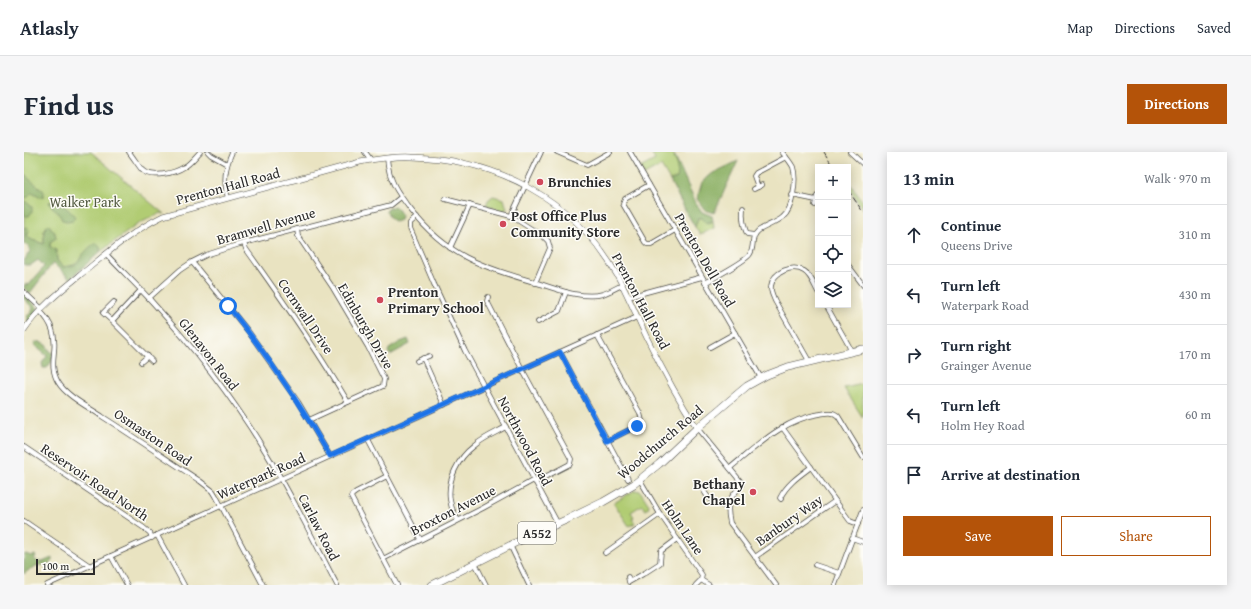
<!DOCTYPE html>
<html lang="en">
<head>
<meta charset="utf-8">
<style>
  :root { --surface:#fff; --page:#f6f6f7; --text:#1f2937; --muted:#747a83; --line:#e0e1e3; --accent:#b45309 }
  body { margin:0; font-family:"Gentium Book Plus",serif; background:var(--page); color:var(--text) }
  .controls { position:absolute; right:12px; top:12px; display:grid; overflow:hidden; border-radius:0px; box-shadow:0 2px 10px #0003 }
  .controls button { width:36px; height:36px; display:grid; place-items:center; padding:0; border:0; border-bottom:1px solid var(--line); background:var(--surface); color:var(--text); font:20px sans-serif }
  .scale { position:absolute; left:12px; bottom:10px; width:59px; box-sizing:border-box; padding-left:4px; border:2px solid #2b2b2b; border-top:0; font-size:11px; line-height:14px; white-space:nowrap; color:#2b2b2b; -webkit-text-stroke:3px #fdfcf7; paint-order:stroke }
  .stop { position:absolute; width:12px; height:12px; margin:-9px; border:3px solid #1a73e8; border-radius:50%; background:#fff }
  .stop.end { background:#1a73e8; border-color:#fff; box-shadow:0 1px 4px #0008 }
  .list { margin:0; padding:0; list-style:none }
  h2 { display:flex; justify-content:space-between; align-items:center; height:52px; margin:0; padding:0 16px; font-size:17px }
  h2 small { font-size:13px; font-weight:400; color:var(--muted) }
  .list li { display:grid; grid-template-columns:26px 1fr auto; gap:12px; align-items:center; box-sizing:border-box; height:60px; padding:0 16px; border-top:1px solid var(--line) }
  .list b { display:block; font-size:15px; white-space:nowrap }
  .list p { margin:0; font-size:13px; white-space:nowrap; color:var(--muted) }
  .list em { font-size:13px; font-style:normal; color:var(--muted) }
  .actions { display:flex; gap:8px; padding:12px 16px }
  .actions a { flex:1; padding:9px 0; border:1px solid var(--accent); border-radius:0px; text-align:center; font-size:14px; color:var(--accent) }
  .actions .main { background:var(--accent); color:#fff }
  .icon { flex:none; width:22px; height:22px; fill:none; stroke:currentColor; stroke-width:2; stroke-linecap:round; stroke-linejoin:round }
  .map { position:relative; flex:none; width:839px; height:433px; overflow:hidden; border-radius:0px }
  header { display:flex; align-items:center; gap:24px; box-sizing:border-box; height:56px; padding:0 20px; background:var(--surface); border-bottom:1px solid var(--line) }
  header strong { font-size:19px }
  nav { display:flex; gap:22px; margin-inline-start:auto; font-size:14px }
  .intro { display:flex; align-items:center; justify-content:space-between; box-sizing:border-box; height:96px; padding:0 24px }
  h1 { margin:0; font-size:28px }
  .button { padding:10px 18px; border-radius:0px; background:var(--accent); color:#fff; font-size:14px; font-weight:700 }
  main { display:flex; gap:24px; padding:0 24px }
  aside { flex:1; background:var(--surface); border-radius:0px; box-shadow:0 2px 10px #0003 }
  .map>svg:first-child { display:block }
</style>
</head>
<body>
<header>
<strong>Atlasly</strong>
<nav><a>Map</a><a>Directions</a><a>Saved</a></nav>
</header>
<div class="intro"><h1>Find us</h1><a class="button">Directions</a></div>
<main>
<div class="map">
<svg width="839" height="433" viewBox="0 0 839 433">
  <rect width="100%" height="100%" fill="#fdfcf7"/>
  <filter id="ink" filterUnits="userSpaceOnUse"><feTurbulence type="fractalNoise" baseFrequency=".025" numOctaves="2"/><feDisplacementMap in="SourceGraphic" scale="8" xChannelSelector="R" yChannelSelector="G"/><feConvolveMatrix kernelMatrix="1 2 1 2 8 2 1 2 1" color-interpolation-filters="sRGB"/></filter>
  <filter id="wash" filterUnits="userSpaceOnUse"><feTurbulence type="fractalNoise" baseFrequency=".012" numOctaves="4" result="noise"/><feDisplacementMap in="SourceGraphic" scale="16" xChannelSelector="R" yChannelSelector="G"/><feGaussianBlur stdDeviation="0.9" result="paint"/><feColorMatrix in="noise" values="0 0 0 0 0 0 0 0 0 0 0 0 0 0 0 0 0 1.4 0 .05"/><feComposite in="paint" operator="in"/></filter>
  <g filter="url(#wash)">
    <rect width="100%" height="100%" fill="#e9e3c1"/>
    <g fill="#b1cc73" stroke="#6e7c4f">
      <polygon points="0,0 67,0 140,62 136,61 114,72 76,100 76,95 58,103 54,111 46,114 38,115 33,108 32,98 26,95 26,90 32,86 31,81 24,72 20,79 20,92 8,88 2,84 5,78 0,76"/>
      <path d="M 627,0 L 647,0 L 651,4 L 650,7 L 653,11 C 652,17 655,21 653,26 L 646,29 L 637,14 L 620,23 L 616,16 L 631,8 Z"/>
      <polygon points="824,29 839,50 839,58 824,35"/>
      <polygon points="469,44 480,47 483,57 479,59 462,53 464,48"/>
      <polygon points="674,66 678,66 685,71 689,69 690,76 676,83 671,75"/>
      <polygon points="839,232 839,266 820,236"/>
      <polygon points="611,338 616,339 625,353 624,356 621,358 618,353 607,360 610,365 608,367 611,371 605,374 590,351"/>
    </g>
    <g fill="#8cb065" stroke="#5c6e48">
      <path d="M 651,4 L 672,51 L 678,60 L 688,64 L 689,69 L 682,71 L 678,66 L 674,66 L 671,75 L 664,63 L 646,29 L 653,26 C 655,21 652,17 653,11 L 650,7 Z"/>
      <polygon points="714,9 690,61 681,58 673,47 678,30 689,21"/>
      <polygon points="2,23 5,27 19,38 20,41 19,45 15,45 8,41 3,46 0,45 0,24"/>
      <polygon points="0,48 8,55 8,60 5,64 0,64"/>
      <path d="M 30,49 C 39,53 45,57 51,65 L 49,68 L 43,69 L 38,68 C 34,58 29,58 25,50 Z"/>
      <polygon points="370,54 374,57 377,63 376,68 371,70 366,66 362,59 365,56"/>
      <path d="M 24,72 L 31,81 L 32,86 L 26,90 L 26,95 L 32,98 L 33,108 L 38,115 C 58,114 52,108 64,97 C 66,94 69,93 72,91 L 76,95 L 76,100 L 46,127 L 29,111 L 6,141 L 0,136 L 1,132 L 5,133 C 10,126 16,121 20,114 L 14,108 L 7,113 L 0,113 L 0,109 L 6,99 L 4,94 L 0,92 L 0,76 L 3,75 L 5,78 L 2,84 L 8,88 L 20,92 L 20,79 Z"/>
      <polygon points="0,141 13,156 11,162 5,169 3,168 3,164 6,162 9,157 7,154 0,147"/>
      <polygon points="384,187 386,192 366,203 364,200 365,197 376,190"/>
      <polygon points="16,189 17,191 21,192 26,199 29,201 28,209 23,216 19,216 18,211 23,204 10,193 11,191"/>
      <path d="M 2,402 L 7,404 L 11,403 L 12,405 L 10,406 L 11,408 C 18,413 22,407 29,406 L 29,409 C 23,414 18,412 12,414 C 8,416 3,419 0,422 L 0,403 Z"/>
    </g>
  </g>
  <g filter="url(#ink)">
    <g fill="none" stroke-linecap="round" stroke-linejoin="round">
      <g stroke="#484742" stroke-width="5.5">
        <g id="minor">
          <path d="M 105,0 C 109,5 114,13 118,18 C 127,27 151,21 160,15 C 166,12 171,5 176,0"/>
          <polyline points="184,0 187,3 203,12"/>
          <polyline points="341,0 347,8"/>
          <polyline points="533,0 563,13 586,0"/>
          <polyline points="606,0 737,226"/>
          <polyline points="826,0 839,12"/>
          <path d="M 363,6 C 365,29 373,40 387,58 C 422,103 457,115 510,130 C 531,136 557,148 579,142 C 585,140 592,136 598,133"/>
          <polyline points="625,33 601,47 599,52 621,90 623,92 627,92 651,78"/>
          <polyline points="734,35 730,24 732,21 762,5"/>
          <polyline points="730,37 738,33"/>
          <polyline points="768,43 792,48"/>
          <path d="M 204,46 C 199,29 201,16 208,0"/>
          <polyline points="421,47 487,64 520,85 524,89 526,96 511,131"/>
          <polyline points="791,53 793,44"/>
          <path d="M 719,56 C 718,66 719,73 723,82 L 730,83"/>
          <polyline points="487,64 517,0"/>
          <polyline points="393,65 386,71 386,76 410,132 441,199 534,372"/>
          <polyline points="273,77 274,84 309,136 344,195 360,227 359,234 285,268"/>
          <path d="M 220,91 L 222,97 C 258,147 293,197 324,250"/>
          <polyline points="426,96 446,53"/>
          <path d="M 82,102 C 98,119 115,135 130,152 C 170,196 207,244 238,294 C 266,339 289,387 313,433"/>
          <polyline points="168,110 224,179 274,250 306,304"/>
          <polyline points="824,113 839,133"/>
          <path d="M 681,131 C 689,126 723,109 726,102 C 731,94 726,86 734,79 C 741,74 752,71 759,65 C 769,57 773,27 769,15 C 766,9 762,5 758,0"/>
          <polyline points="0,140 18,157"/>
          <polyline points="464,145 463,149 498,217 547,307 546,312 511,330"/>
          <polyline points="604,145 678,125"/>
          <polyline points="125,146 156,118 168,110 182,103 216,92 367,53 377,45"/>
          <polyline points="90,150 79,161 88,169 117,138"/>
          <polyline points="802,153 825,194 827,200"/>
          <path d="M 16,159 C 28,171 32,183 30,200 C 29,210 28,220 34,230 C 42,244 66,256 79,265 C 112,286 144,308 176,329 L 189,339 L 192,344 L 239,433"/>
          <polyline points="88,169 128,209"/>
          <polyline points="514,170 535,159 542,140"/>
          <polyline points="573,183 616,261 618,269 613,274 583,289"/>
          <polyline points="686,195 711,181"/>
          <polyline points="536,200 604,327"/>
          <polyline points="399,206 420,253"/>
          <polyline points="393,209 405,204"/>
          <path d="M 785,209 L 751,149 C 749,144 746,139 747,134 C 749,120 768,112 780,119 C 787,123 790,133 794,140"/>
          <polyline points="117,210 124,204"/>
          <polyline points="758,275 826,369 834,372"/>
          <path d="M 673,276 L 717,330 L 717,334 C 704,347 702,353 706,371 L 752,433"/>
          <polyline points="344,288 396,387"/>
          <polyline points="0,295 120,376 126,381 128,386"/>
          <path d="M 706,316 C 733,294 760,267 796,262 C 802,261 809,259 814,264 L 839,305"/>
          <polyline points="363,324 332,340 328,343 327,345 373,433"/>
          <polyline points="616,328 636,362 678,423 677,428 672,433"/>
          <path d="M 679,337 C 685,349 690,352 703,355"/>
          <path d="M 757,347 L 756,346 C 763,332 775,324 787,315"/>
          <path d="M 434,368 C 430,362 427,356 426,348 C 423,328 434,306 450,294 C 459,286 471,281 482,275"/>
          <polyline points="0,369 66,414"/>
          <polyline points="133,383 160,433"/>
          <polyline points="828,386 839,390"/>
          <polyline points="486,393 505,433"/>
          <polyline points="581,401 636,362"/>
          <polyline points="87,404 103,433"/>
          <polyline points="731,405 811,349"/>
          <polyline points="359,407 459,356 510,328"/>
          <polyline points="451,411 462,433"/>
          <polyline points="791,413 815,421"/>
          <polyline points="604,425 605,430 619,422 636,411 637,399 653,387"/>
          <polyline points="677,428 685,433"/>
          <polyline points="23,433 613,165"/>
          <polyline points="811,433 839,358"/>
        </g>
      </g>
      <g stroke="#484742" stroke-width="6">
        <path id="tertiary" d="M 0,178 C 17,153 43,134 66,115 C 89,96 112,77 139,64 L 336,10 C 353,7 370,4 388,5 C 473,7 550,47 593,123 C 604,143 613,165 623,186 C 638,217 654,247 673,276"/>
      </g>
      <g stroke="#484742" stroke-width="8">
        <polyline id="trunk" points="408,433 495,389 544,367 579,350 610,332 635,312 673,276 723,234 743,223 764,215 839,197"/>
      </g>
      <use href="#minor" stroke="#fff" stroke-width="4"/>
      <use href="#tertiary" stroke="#fff" stroke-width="5"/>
      <use href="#trunk" stroke="#fff" stroke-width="7"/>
      <g stroke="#2b2b2b" stroke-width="1" stroke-dasharray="6 3" stroke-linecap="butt">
        <polyline points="800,0 809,15"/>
        <polyline points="824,38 839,60"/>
      </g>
    </g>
  </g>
  <g fill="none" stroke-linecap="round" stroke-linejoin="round" filter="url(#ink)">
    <path stroke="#1a73e8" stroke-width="5" d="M 204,154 C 242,201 276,252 306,304 L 536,200 L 583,289 L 613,274"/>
  </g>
  <g fill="#d1495b" stroke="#fdfcf7" stroke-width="1.5">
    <circle cx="516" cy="30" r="4"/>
    <circle cx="479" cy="72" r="4"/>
    <circle cx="356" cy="148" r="4"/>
    <circle cx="729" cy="340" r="4"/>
  </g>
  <g text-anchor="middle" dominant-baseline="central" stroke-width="3" stroke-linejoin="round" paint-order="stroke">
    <rect fill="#fdfcf7" stroke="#6a6a68" stroke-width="1" x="494" y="370" width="38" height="22" rx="3"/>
    <g font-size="13" font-weight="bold" fill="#2b2b2b">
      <text x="513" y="381">A552</text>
    </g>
    <g font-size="14" font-weight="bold" fill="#2b2b2b" stroke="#fdfcf7" text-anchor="start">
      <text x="524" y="30">Brunchies</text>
      <text x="487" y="64">Post Office Plus<tspan x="487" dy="16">Community Store</tspan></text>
      <text x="364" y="140">Prenton<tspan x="364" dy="16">Primary School</tspan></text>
      <text x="721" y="332" text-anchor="end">Bethany<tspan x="721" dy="16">Chapel</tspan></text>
    </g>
    <g font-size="14" fill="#2b2b2b" stroke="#fdfcf7">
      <text transform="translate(204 34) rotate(-15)">Prenton Hall Road</text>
      <text transform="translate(242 74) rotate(-16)">Bramwell Avenue</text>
      <text transform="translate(681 108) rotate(60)">Prenton Dell Road</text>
      <text transform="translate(617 149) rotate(62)">Prenton Hall Road</text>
      <text transform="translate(282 164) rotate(56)">Cornwall Drive</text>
      <text transform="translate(342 174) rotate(60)">Edinburgh Drive</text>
      <text transform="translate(185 202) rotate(52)">Glenavon Road</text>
      <text transform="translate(129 285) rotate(34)">Osmaston Road</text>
      <text transform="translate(501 289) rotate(62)">Northwood Road</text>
      <text transform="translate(636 290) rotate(-40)">Woodchurch Road</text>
      <text transform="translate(237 324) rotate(-24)">Waterpark Road</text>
      <text transform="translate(71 330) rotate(34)">Reservoir Road North</text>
      <text transform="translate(429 358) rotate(-27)">Broxton Avenue</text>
      <text transform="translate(765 368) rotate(-35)">Banbury Way</text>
      <text transform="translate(295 375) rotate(63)">Carlaw Road</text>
      <text transform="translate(659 375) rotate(56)">Holm Lane</text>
    </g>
    <g font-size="14" fill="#535b41" stroke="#fdfcf7">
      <text x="61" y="50">Walker Park</text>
    </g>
  </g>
</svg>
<div class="controls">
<button>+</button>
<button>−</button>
<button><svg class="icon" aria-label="locate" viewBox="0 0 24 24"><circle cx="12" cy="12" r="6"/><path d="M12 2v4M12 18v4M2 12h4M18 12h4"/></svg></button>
<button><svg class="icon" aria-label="layers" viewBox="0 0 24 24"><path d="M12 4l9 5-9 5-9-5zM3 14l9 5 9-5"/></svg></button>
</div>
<div class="scale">100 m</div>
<div class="stop" style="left:204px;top:154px"></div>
<div class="stop end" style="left:613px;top:274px"></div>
</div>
<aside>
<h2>13 min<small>Walk · 970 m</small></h2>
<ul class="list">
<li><svg class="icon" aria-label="ahead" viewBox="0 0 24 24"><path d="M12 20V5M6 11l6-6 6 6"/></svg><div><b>Continue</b><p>Queens Drive</p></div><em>310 m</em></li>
<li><svg class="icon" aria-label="left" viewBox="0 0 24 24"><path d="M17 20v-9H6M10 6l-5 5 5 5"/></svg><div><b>Turn left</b><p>Waterpark Road</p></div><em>430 m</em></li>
<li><svg class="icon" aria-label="right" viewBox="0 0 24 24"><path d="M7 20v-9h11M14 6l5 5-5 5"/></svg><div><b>Turn right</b><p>Grainger Avenue</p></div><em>170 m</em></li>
<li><svg class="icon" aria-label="left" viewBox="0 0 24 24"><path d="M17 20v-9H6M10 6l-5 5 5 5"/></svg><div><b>Turn left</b><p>Holm Hey Road</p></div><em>60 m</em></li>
<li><svg class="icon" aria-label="arrive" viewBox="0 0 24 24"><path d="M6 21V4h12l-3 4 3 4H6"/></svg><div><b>Arrive at destination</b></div></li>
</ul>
<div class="actions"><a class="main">Save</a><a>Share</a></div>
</aside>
</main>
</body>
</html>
